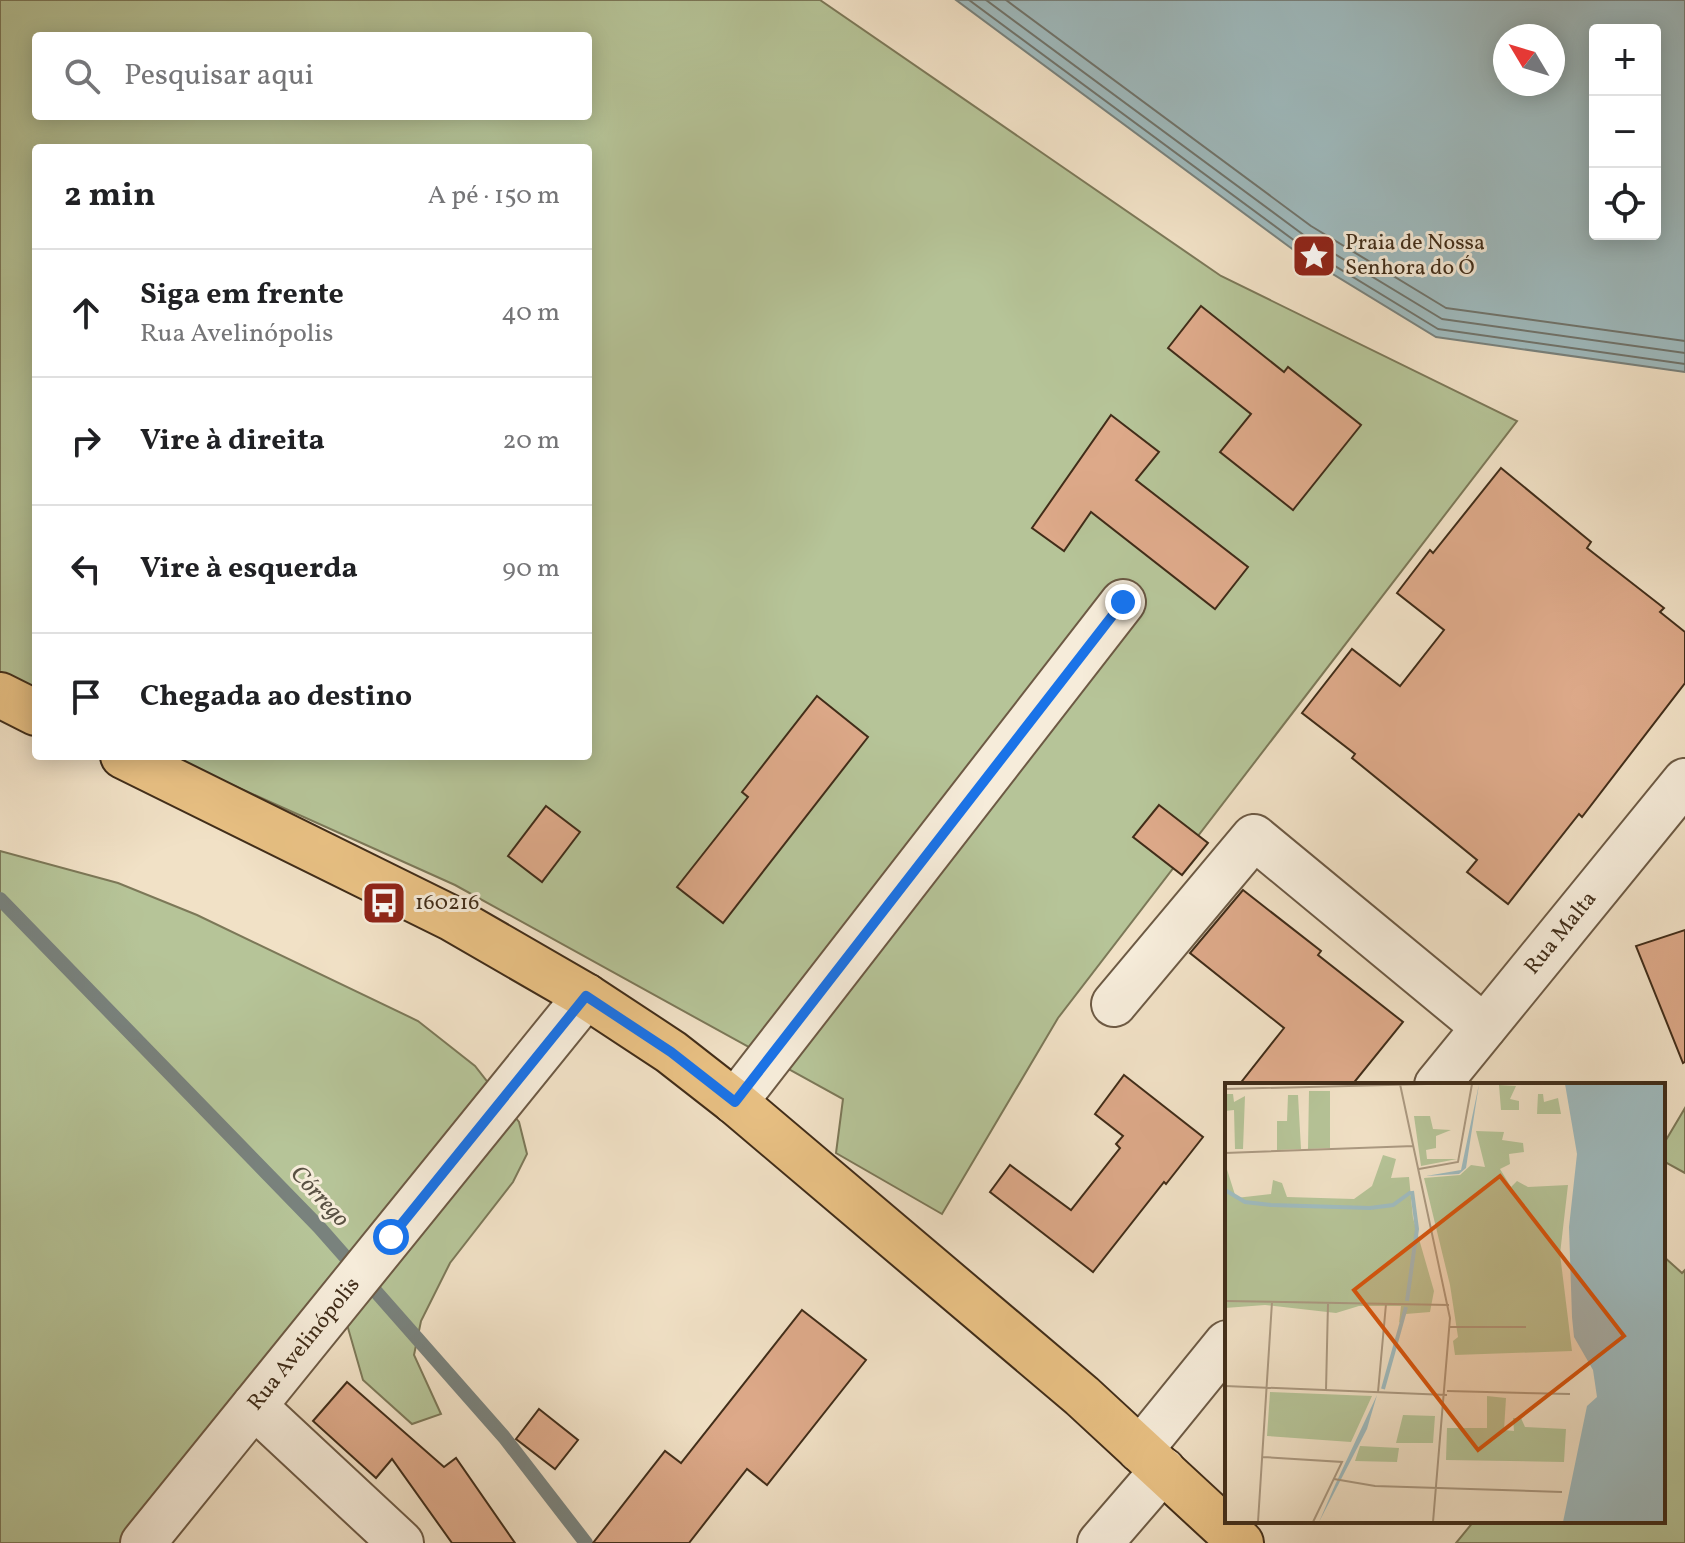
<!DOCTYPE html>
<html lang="pt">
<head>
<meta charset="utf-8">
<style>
  :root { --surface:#fff; --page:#f2f2f2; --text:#202124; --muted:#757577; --line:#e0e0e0 }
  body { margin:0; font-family:Vollkorn,serif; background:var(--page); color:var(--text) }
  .controls { position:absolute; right:24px; top:24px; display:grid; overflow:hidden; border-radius:8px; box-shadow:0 4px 20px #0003 }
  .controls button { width:72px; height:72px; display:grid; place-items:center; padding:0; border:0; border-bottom:2px solid var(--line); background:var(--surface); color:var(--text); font:40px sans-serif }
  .compass { position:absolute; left:1493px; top:24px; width:72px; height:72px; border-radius:50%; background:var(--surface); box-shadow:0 4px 20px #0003; rotate:308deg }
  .stop { position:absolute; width:24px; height:24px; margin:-18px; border:6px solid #1a73e8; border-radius:50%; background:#fff }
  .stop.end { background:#1a73e8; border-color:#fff; box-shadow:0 2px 8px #0008 }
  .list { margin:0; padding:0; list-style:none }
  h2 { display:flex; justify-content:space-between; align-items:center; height:104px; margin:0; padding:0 32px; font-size:34px }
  h2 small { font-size:26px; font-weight:400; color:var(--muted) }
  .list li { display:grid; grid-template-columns:52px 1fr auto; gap:24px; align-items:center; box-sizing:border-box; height:128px; padding:0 32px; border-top:2px solid var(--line) }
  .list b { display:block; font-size:30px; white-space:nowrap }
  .list p { margin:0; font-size:26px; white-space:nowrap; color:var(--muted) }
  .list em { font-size:26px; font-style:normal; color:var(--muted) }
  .icon { flex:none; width:44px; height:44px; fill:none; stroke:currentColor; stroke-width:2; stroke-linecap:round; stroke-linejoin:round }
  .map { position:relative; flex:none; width:1685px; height:1543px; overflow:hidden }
  .search { position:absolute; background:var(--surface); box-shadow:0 4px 20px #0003; left:32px; top:32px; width:560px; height:88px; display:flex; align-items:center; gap:20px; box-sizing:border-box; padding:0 28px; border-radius:8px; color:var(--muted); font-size:30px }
  .panel { position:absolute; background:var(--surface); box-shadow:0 4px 20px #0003; left:32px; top:144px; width:560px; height:616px; border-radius:8px }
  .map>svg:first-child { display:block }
</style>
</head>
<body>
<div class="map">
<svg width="1685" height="1543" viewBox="0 0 1685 1543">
  <rect width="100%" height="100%" fill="#f1e1c6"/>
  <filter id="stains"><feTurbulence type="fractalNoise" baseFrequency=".0025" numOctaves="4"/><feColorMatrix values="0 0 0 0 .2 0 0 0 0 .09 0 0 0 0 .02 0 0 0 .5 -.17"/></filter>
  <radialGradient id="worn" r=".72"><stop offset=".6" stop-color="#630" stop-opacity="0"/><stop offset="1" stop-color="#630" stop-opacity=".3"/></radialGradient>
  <g fill="#b6c498" stroke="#7c7858" stroke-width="2" fill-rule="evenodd">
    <path d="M 0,0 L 820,0 L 1221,276 L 1517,421 L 1058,1018 L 942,1214 L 836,1153 L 843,1099 L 455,885 L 168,756 L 588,756 L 588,148 L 36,148 L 36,696 L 0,680 ZM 36,36 L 588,36 L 588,116 L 36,116 Z"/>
    <polygon points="0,851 118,883 197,915 418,1021 475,1066 519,1122 527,1154 513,1182 450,1263 421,1321 414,1355 441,1414 412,1424 363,1380 344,1314 310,1319 239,1389 193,1452 142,1543 0,1543"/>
    <polygon points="1685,1108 1685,1173 1663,1161 1663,1145"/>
    <polygon points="1663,1256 1682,1273 1685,1270 1685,1543 1456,1543 1474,1521 1663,1521"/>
  </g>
  <path fill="#9fbbbf" stroke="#79827d" stroke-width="2" fill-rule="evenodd" d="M 956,0 L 1685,0 L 1685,372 L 1436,337 L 1295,251 ZM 1595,30 L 1655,30 L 1655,234 L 1595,234 ZM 1505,36 L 1553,36 L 1553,84 L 1505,84 Z"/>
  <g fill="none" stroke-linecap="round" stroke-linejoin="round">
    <g stroke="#70746c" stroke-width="2">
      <polyline points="969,0 1299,244 1438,329 1685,364"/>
      <polyline points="986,0 1305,236 1442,319 1685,353"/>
      <polyline points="1006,0 1311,226 1446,308 1685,341"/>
    </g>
    <polyline stroke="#79827d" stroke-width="14" points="0,899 319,1227 504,1437 586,1543"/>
  </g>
  <g fill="#dda989" stroke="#412d19" stroke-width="2">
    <polygon points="1201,306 1284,372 1288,367 1361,425 1293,510 1220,452 1251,414 1168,348"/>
    <polygon points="1111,415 1159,452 1136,480 1248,567 1215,609 1091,512 1064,551 1032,528"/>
    <polygon points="1501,468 1591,542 1587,548 1664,608 1660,612 1685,632 1685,683 1582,817 1579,814 1508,904 1467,872 1477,860 1352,758 1355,754 1302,713 1352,649 1400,686 1444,630 1397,593 1430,550 1433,553"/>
    <polygon points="817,696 868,737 723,923 677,887 748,797 742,792"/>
    <polygon points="1159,805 1208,843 1182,875 1133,837"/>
    <polygon points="546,806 580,832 542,882 508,856"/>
    <polygon points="1243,890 1321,951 1318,955 1403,1022 1352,1085 1239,1085 1284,1028 1190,953"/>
    <polygon points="1685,930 1685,1062 1683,1063 1636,946"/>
    <polygon points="1124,1075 1203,1137 1166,1184 1164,1182 1093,1272 990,1192 1010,1165 1071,1210 1120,1148 1116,1144 1123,1136 1095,1114"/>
    <polygon points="802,1310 866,1360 767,1485 747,1469 689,1543 593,1543 665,1451 681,1463"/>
    <polygon points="347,1382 444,1467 456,1458 515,1543 452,1543 392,1459 376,1478 313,1421"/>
    <polygon points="539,1409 578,1440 555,1469 516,1439"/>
  </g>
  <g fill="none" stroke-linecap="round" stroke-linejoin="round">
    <g stroke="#6d5a44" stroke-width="48">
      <g id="minor">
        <polyline points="1114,1004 1254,837 1484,1027"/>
        <path id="s1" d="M 1437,1085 L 1685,781"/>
        <polyline points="735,1102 1123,602"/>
        <polyline points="254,1406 401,1543"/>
        <polyline points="1140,1450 1227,1343"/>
        <path id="s2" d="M 143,1543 L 586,996"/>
        <polyline points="1100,1543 1163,1470"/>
      </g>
    </g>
    <g stroke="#412d19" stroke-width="48">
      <g id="major">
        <polyline points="0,695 36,713"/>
        <polyline points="123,756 451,918 586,996 671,1052 735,1102 1082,1396 1241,1543"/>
      </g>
    </g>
    <use href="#minor" stroke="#f6ecda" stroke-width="44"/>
    <use href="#major" stroke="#e8c083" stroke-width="44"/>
  </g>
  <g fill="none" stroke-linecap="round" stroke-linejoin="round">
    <polyline stroke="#1a73e8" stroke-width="10" points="391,1237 586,996 671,1052 735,1102 1123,602"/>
  </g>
  <defs>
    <g id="sight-square" transform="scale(2.3)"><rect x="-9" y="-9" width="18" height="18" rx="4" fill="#8f2418" stroke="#f6ecda"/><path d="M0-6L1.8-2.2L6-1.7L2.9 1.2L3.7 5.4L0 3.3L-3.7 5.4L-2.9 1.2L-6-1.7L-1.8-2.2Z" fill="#fff"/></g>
    <g id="bus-square" transform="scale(2.3)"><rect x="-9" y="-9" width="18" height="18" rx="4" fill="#8f2418" stroke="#f6ecda"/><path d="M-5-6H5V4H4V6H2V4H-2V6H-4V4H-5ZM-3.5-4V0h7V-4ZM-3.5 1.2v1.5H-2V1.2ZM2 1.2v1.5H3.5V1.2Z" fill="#fff"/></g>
  </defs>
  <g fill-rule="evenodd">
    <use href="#sight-square" x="1314" y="256"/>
    <use href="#bus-square" x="384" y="903"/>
  </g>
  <g text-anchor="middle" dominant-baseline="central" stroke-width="6" stroke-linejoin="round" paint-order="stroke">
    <g font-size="22" fill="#412d19" stroke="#f6ecda" text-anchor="start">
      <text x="1345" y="243">Praia de Nossa<tspan x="1345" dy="25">Senhora do Ó</tspan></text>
      <text x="415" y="903">160216</text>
    </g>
    <g font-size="22" fill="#412d19" stroke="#f6ecda">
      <text stroke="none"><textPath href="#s1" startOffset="196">Rua Malta</textPath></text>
      <text stroke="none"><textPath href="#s2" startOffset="256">Rua Avelinópolis</textPath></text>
    </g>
    <g font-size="24" font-style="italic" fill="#585042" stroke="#f6ecda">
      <text transform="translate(319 1197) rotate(47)">Córrego</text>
    </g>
  </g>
  <g transform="translate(1225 1083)">
    <rect width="440" height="440" fill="#f1e1c6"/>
    <path d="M 274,2 L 291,3 L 285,16 L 294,18 L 294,27 L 276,27 ZM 84,8 L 105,8 L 105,65 L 83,66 ZM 0,11 L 8,11 L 9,19 L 20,13 L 18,66 L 10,66 L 9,27 L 0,28 ZM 313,11 L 318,11 L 319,19 L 333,15 L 336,31 L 312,31 ZM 63,12 L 73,12 L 76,66 L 52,67 L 52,38 L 62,38 ZM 189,33 L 205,33 L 208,46 L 226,47 L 211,53 L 211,65 L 201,67 L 202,76 L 232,76 L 196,83 ZM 251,48 L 279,49 L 277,57 L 298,60 L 299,69 L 284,71 L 285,81 L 275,86 L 286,104 L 292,98 L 303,104 L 343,102 L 335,171 L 347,268 L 230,272 L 228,258 L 233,254 L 225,202 L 199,95 L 235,92 L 246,82 L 260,84 ZM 158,72 L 171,76 L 166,95 L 184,94 L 188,135 L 209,208 L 205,229 L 181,231 L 174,240 L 176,223 L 134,223 L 111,230 L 40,222 L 0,225 L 0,80 L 11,115 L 46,111 L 48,97 L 57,100 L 62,114 L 129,116 L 147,103 ZM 45,309 L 147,313 L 126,359 L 42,353 ZM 262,313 L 281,315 L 279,347 L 289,348 L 288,335 L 296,335 L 300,344 L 341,346 L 339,379 L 221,377 L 222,345 L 262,345 ZM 178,332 L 210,333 L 208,360 L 171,360 ZM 135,363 L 174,365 L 172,379 L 130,378 Z" fill="#b6c498"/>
    <path d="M 254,1 L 241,85 L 234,91 L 201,93 L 236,87 ZM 340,1 L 440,1 L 440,439 L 338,439 L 362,323 L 372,314 L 368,287 L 349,254 L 347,234 L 344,144 L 352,71 ZM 152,312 L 142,346 L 94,439 L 110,402 Z" fill="#9fbbbf"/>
    <path fill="none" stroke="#9fbbbf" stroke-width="4" d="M 0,107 L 20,119 L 46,122 L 145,125 L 168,122 L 186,109M 182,218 L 192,146 L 187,108M 158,306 L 181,224"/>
    <path fill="none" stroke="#ab9981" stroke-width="2" d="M 175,1 L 225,235 L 208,439M 0,6 L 202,1M 0,70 L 189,63M 194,86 L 233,79 L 247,1M 0,218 L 224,222M 225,244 L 301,244M 0,303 L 222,312M 101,307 L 103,220M 222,308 L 345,311M 153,309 L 161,221M 38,374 L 117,379 L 88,439M 109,396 L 150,403 L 337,409M 33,439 L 47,219"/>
    <path fill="#d7550d" fill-opacity="0.15" stroke="#d7550d" stroke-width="4" d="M 275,93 L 399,253 L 253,367 L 129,207 Z"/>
    <rect width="440" height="440" fill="none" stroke="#412d19" stroke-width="4"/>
  </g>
  <rect width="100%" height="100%" filter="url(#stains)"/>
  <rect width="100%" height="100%" fill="url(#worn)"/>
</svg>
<div class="controls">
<button>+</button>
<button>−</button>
<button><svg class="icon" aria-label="locate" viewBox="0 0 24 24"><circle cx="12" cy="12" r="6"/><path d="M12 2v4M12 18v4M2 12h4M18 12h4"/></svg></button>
</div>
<svg class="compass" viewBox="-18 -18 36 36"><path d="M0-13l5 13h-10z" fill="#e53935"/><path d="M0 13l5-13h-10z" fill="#757577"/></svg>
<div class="stop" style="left:391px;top:1237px"></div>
<div class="stop end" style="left:1123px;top:602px"></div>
<div class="search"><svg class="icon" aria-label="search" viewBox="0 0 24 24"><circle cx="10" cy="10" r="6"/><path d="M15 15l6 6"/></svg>Pesquisar aqui</div>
<section class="panel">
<h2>2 min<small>A pé · 150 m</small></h2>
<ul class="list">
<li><svg class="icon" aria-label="ahead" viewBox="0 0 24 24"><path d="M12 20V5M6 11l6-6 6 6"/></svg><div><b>Siga em frente</b><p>Rua Avelinópolis</p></div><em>40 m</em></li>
<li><svg class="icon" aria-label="right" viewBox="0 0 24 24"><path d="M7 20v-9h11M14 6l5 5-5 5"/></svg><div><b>Vire à direita</b></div><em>20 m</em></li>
<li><svg class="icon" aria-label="left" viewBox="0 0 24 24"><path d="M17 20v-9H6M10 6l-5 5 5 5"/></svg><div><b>Vire à esquerda</b></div><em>90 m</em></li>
<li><svg class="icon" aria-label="arrive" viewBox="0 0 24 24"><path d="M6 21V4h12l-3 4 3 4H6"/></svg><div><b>Chegada ao destino</b></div></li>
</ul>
</section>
</div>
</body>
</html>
